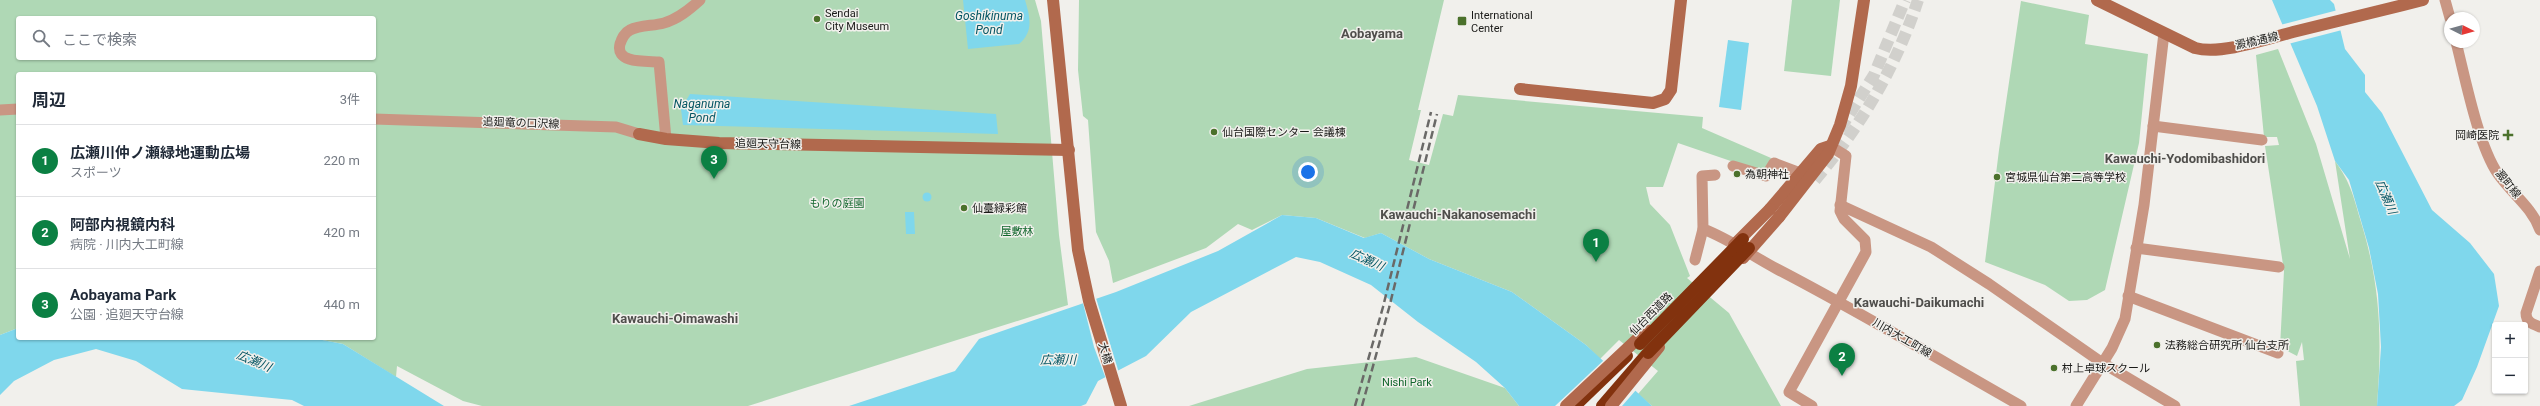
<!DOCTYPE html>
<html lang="ja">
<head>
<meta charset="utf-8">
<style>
  :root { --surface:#fff; --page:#f2f2f3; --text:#1f2937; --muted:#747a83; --line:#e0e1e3; --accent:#0b8043 }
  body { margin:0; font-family:Roboto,"Noto Sans JP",sans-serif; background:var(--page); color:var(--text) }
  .controls { position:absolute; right:12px; bottom:12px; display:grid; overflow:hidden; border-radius:4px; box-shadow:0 1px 3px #0004 }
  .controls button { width:36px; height:36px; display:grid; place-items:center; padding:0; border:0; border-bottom:1px solid var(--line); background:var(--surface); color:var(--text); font:20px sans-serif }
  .compass { position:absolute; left:2444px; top:12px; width:36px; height:36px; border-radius:50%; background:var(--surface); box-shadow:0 1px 3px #0004; rotate:96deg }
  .you { position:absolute; left:1308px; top:172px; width:14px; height:14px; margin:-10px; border:3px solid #fff; border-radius:50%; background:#1a73e8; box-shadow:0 0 0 6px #1a73e833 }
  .badge { display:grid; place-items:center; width:26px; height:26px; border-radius:50%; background:var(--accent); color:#fff; font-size:13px; font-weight:700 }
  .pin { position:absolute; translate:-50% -33px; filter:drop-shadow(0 1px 2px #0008) }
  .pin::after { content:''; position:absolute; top:21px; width:14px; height:12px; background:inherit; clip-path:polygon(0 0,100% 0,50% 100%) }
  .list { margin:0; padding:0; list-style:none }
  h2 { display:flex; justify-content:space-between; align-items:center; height:52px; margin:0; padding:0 16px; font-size:17px }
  h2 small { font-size:13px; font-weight:400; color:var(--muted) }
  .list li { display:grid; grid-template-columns:26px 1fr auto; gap:12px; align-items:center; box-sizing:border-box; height:72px; padding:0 16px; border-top:1px solid var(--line) }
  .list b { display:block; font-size:15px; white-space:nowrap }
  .list p { margin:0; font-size:13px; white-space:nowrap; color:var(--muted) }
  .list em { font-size:13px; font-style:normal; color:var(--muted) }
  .icon { flex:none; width:22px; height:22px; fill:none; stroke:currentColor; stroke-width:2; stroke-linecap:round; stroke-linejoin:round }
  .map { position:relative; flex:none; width:2540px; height:406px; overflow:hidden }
  .search { position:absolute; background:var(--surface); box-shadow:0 1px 3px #0004; left:16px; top:16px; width:360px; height:44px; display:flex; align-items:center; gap:10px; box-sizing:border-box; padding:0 14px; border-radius:4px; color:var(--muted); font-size:15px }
  .panel { position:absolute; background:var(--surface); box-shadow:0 1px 3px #0004; left:16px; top:72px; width:360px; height:268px; border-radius:4px }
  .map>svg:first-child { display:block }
</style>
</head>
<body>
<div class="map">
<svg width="2540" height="406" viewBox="0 0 2540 406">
  <rect width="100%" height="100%" fill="#f1f0ec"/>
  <g fill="#afd8b5" fill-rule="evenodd">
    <path d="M 0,0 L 1035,0 L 1041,21 L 1059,235 L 1068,305 L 748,406 L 482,406 L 463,401 L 397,366 L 396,377 L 343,344 L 312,338 L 374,338 L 374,74 L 18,74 L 18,328 L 0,335 ZM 18,18 L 374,18 L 374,58 L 18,58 Z"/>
    <polygon points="1079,0 1444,0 1418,110 1421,110 1409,160 1429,165 1443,114 1453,116 1458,95 1703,117 1702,128 1771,158 1767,168 1760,171 1678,143 1663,187 1646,187 1650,204 1670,225 1690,276 1687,278 1729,313 1781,406 1652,406 1638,394 1658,371 1619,340 1600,359 1586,345 1512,292 1429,259 1381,233 1365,238 1316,218 1282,215 1252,230 1238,224 1206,248 1113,283 1109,261 1096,232 1088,120 1083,116 1078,70"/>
    <polygon points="1792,0 1840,0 1831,76 1784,71"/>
    <polygon points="2021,1 2089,15 2085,44 2148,54 2139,143 2105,290 2087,300 2069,301 2045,285 1985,262 1999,150"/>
    <path d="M 2278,49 L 2316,144 L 2350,259 L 2335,161 C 2351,183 2354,198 2361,222 C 2381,287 2382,339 2377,406 L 2300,406 L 2296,361 L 2304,360 L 2302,342 L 2297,356 L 2280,347 L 2284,271 L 2265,146 L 2279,145 L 2277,137 L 2264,137 L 2256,55 Z"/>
    <polygon points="1416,357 1505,388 1519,406 1189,406 1307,369"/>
  </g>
  <g fill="#7fd7ec">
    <path d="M 963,0 L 1025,0 C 1030,17 1034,31 1019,44 L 968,49 Z"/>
    <polygon points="2272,0 2330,0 2334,4 2345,49 2365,75 2365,92 2382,113 2432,210 2470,243 2494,274 2499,306 2477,367 2462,400 2454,406 2377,406 2381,347 2378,294 2369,248 2349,180 2335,161 2317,106"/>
    <polygon points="1728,40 1749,43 1741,110 1719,107"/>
    <polygon points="690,94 996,114 998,134 683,125 681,109"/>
    <circle cx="927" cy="197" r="4.5"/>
    <polygon points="905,212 914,212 915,234 906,234"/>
    <polygon points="1282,215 1316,218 1364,238 1381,233 1429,259 1512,292 1586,345 1652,406 1519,406 1505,388 1476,362 1418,322 1371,285 1320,262 1296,257 1191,312 1146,356 1098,381 1086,404 1081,406 849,406 955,371 979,339 1116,292 1218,251"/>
    <polygon points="18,328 18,338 312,338 343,344 444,406 304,406 292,400 182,389 136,361 96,349 54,360 14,381 0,395 0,335"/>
  </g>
  <g fill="#f1f0ec">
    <polygon points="2338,10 2342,30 2288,44 2280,25"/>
    <polygon points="1096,298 1119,373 1106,379 1094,347 1083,303"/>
    <polygon points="1604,360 1636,390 1622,406 1555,406"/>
  </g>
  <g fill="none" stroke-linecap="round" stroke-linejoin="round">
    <g stroke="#d1d0cc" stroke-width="12" stroke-dasharray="12 6" stroke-linecap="butt">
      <polyline points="1840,129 1874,75 1905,0"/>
      <path d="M 1815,180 C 1861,126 1896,67 1918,0"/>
    </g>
    <g stroke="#c99683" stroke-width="11">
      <polyline points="2445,0 2450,18"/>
      <path d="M 2456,42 C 2465,77 2478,145 2498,174 C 2512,194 2532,207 2540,230"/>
      <polyline points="0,110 18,109"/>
      <polyline points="374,119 616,127 639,134"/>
      <polyline points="2153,126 2262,140"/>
      <path d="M 666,139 L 659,62 C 647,61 615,64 620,44 C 622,38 624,33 630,30 C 640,25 653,26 664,23 C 678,19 689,10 700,0"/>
      <polyline points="1733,166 1766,176 1774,163 1800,173"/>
      <path d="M 1715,175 L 1702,176 L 1703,229 C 1730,239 1752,256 1777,269 C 1860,312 1940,360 2021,406"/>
      <polyline points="1840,205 1931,247 1989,284 2101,362 2175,406"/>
      <polyline points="2136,248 2279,267"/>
      <polyline points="1695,260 1703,229"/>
      <path d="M 2540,271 L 2526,313 C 2526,322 2532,324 2540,327"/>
      <polyline points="2128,296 2278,353"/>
      <polyline points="1812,406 1789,392 1866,252 1865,240 1844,219 1840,211 1846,156 1830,146"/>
      <polyline points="2076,406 2112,348 2125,319 2144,205 2164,33"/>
    </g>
    <g stroke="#b1694d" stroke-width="12">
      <polyline points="1053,0 1078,250 1089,301 1121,406"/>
      <path d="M 2097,0 L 2195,48 C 2222,55 2266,39 2293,32 C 2337,21 2380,11 2423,0"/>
      <polyline points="1520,89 1653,103 1665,99 1671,90 1681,0"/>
      <polyline points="639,134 666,139 719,143 1069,150"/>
      <polyline points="1770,209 1821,149 1830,146"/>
      <polyline points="1779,217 1828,154 1840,125 1851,86 1864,0"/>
    </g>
    <g stroke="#82320e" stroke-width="12">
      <polyline points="1575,406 1627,356"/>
      <polyline points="1602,406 1646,355"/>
    </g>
    <g stroke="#6a6967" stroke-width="2.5" stroke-dasharray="8 4" stroke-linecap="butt">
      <polyline points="1355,406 1383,307 1431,112"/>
      <polyline points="1362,406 1389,308 1437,114"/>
    </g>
    <g stroke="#b1694d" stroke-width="12">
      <polyline points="1734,245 1770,209"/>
      <polyline points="1743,258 1779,217"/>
      <polyline points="1566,406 1647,330"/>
      <polyline points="1611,406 1659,347"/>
    </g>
    <g stroke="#82320e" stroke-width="12">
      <polyline points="1640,344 1743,239"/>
      <polyline points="1648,353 1749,248"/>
    </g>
  </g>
  <g fill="#4b712b" stroke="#f1f0ec" stroke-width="1.5">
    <circle cx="817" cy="19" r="4"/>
    <rect x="1457" y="16" width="10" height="10" rx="2"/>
    <circle cx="1214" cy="132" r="4"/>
    <path d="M2506 129h4v4h4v4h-4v4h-4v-4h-4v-4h4z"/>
    <circle cx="1737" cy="174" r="4"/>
    <circle cx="1997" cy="177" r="4"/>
    <circle cx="964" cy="208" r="4"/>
    <circle cx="2157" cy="345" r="4"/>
    <circle cx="2054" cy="368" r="4"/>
  </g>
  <g text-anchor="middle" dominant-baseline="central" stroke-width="3" stroke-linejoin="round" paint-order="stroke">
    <g font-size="11" fill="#1a1a18" stroke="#f1f0ec" text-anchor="start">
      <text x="825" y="13">Sendai<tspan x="825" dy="13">City Museum</tspan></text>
      <text x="1471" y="15">International<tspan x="1471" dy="13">Center</tspan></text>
      <text x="1222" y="132">仙台国際センター 会議棟</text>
      <text x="2499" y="135" text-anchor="end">岡崎医院</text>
      <text x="1745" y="174">為朝神社</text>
      <text x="2005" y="177">宮城県仙台第二高等学校</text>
      <text x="972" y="208">仙臺緑彩館</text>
      <text x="2165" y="345">法務総合研究所 仙台支所</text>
      <text x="2062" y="368">村上卓球スクール</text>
    </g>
    <g font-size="11" fill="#1a1a18" stroke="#f1f0ec">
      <text transform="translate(2257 41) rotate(-13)">澱橋通線</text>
      <text transform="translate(521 123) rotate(2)">追廻竜の口沢線</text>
      <text transform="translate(768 144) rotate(1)">追廻天守台線</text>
      <text transform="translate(2508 184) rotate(51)">澱町線</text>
      <text transform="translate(1651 314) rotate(-45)">仙台西道路</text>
      <text transform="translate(1902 338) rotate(30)">川内大工町線</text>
      <text transform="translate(1105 353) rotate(73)">大橋</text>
    </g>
    <g font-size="11" fill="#11662c" stroke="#f1f0ec">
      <text x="837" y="203">もりの庭園</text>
      <text x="1017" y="231">屋敷林</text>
      <text x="1407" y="382">Nishi Park</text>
    </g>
    <g font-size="12" font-style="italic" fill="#045563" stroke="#f1f0ec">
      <text x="989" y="16">Goshikinuma<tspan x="989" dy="14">Pond</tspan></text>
      <text x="702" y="104">Naganuma<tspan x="702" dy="14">Pond</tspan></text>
      <text transform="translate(2386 197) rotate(67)">広瀬川</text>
      <text transform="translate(1367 260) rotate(24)">広瀬川</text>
      <text x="1058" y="360">広瀬川</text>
      <text transform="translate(254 361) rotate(23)">広瀬川</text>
    </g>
    <g font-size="13" font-weight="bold" fill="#4f4e4b" stroke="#f1f0ec">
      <text x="1372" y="33">Aobayama</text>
      <text x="2185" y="158">Kawauchi-Yodomibashidori</text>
      <text x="1458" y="214">Kawauchi-Nakanosemachi</text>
      <text x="1919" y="302">Kawauchi-Daikumachi</text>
      <text x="675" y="318">Kawauchi-Oimawashi</text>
    </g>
  </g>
</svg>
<div class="controls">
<button>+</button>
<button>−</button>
</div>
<svg class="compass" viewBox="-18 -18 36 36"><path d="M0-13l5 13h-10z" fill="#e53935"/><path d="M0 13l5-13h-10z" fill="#747a83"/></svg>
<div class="you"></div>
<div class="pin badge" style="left:1596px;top:262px">1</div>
<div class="pin badge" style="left:1842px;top:376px">2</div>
<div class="pin badge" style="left:714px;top:179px">3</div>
<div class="search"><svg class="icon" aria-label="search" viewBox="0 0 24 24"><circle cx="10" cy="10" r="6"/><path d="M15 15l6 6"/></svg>ここで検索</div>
<section class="panel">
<h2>周辺<small>3件</small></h2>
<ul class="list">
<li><span class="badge">1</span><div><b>広瀬川仲ノ瀬緑地運動広場</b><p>スポーツ</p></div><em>220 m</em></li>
<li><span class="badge">2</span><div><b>阿部内視鏡内科</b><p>病院 · 川内大工町線</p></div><em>420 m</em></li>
<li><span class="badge">3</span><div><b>Aobayama Park</b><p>公園 · 追廻天守台線</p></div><em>440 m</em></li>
</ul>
</section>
</div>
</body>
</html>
